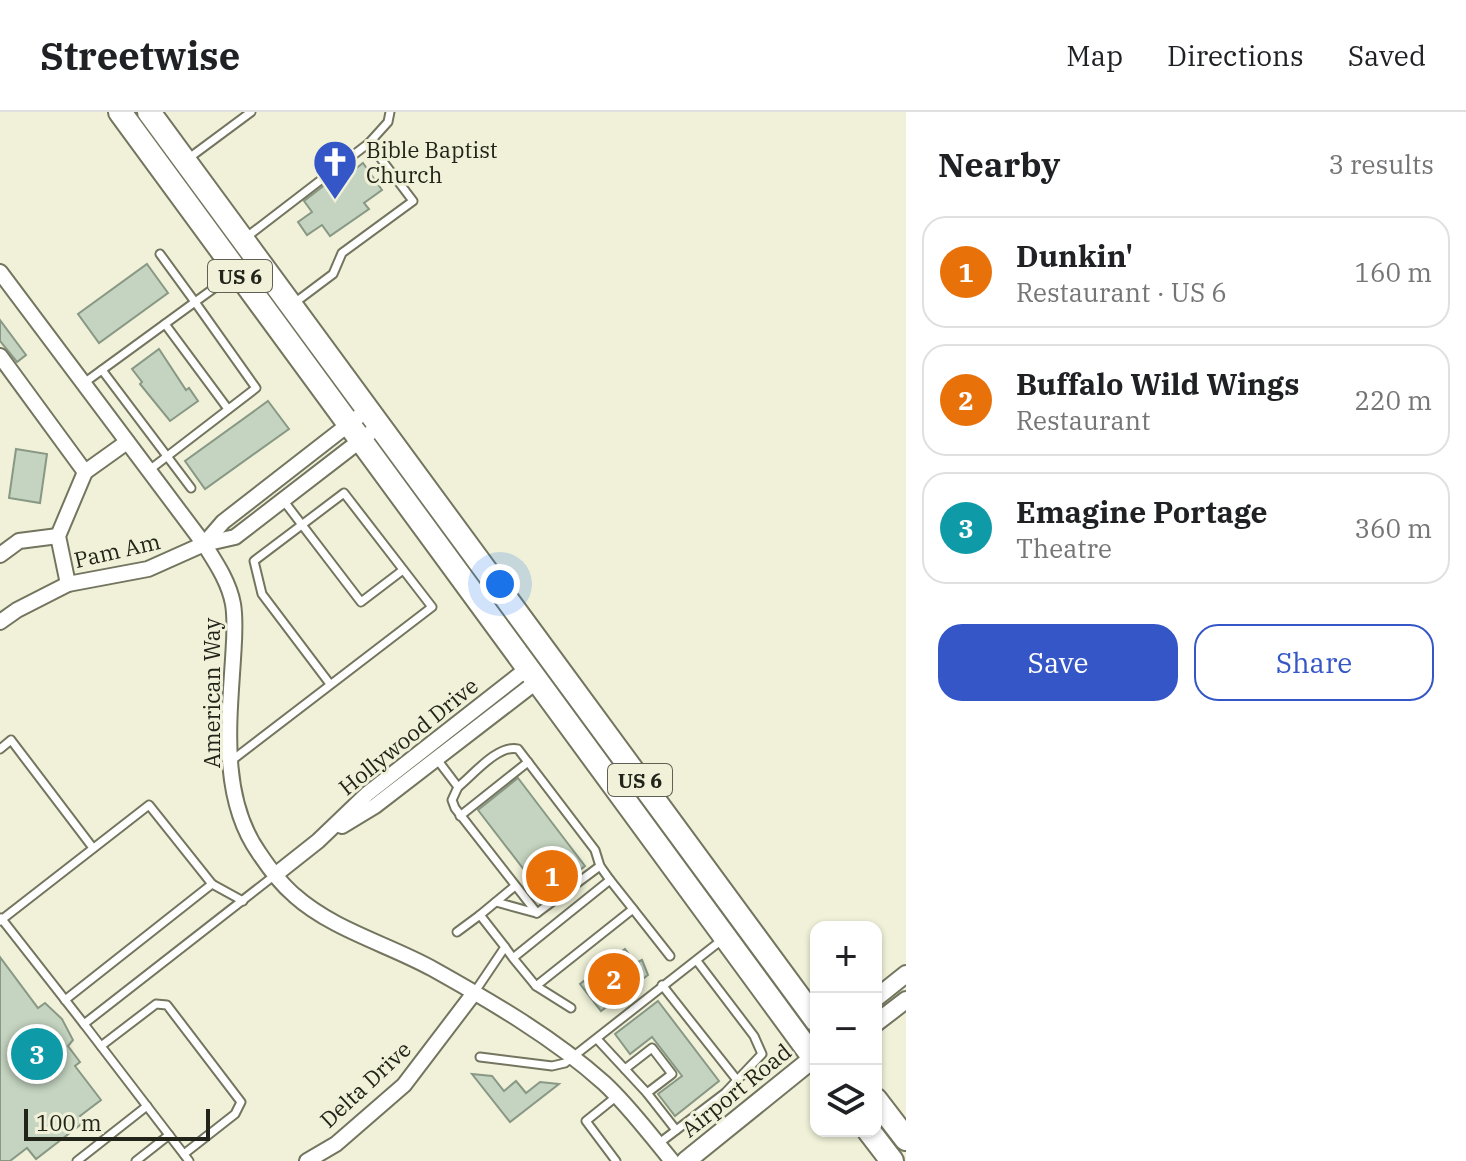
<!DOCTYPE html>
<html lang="en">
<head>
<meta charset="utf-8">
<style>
  :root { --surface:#fff; --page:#f2f2f2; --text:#202124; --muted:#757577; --line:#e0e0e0; --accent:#3556c7 }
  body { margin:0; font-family:"IBM Plex Serif",serif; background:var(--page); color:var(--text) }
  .controls { position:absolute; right:24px; bottom:24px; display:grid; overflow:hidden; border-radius:16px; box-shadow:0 2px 6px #0004 }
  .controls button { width:72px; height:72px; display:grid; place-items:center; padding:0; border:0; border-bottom:2px solid var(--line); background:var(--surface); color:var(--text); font:40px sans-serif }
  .scale { position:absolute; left:24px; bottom:20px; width:186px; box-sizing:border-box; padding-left:8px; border:4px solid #222319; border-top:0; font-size:22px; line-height:28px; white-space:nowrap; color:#222319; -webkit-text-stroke:6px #f0f1d8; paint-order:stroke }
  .you { position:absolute; left:500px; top:472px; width:28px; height:28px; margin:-20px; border:6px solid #fff; border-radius:50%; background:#1a73e8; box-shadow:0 0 0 12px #1a73e833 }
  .badge { display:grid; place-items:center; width:52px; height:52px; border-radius:50%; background:var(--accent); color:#fff; font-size:26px; font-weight:700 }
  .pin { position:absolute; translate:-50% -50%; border:4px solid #fff; box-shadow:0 2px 8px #0006 }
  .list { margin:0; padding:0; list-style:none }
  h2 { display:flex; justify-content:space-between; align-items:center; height:104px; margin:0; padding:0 32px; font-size:34px }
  h2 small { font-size:26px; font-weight:400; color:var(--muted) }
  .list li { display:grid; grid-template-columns:52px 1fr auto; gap:24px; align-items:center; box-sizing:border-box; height:112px; margin:0 16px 16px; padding:0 16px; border:2px solid var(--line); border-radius:24px }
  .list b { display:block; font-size:30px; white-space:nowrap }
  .list p { margin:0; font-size:26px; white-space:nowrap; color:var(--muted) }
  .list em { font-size:26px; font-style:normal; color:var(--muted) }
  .actions { display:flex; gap:16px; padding:24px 32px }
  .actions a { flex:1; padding:18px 0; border:2px solid var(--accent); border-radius:24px; text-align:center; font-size:28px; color:var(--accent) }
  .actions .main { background:var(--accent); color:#fff }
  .icon { flex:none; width:44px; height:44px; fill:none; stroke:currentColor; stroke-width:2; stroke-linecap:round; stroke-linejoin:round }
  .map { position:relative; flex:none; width:906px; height:1049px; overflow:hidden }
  header { display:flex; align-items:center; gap:48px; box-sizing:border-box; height:112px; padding:0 40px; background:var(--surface); border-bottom:2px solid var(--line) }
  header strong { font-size:38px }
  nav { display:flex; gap:44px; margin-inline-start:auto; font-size:28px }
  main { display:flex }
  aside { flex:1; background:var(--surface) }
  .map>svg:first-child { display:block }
</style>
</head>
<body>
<header>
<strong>Streetwise</strong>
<nav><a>Map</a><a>Directions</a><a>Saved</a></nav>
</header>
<main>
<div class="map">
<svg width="906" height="1049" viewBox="0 0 906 1049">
  <rect width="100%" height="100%" fill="#f0f1d8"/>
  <g fill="#c4d4c0" stroke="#889885" stroke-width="2">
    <polygon points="363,51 382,78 364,91 369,97 330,124 322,113 307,123 298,110 312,100 304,89 343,59 346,64"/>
    <polygon points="147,152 168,181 99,231 78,202"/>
    <polygon points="0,208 26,243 17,250 0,229"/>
    <polygon points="159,237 186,278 189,276 198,289 170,309 140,272 142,270 132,257"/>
    <polygon points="268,289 289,317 205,377 185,349"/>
    <polygon points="16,337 47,342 40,391 9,386"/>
    <polygon points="518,666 585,754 545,785 478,698"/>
    <polygon points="625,837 636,851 642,848 648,863 601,899 580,872"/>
    <polygon points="0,845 38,896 45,891 62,907 73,928 68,934 80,950 75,954 101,988 80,1004 84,1010 36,1047 27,1036 10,1049 0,1049"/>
    <polygon points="658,889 719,969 675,1004 658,982 682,964 652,925 630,942 615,922"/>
    <polygon points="472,962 492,964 504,979 516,969 526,981 540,970 559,972 510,1010"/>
  </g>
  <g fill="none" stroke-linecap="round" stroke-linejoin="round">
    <g stroke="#74755f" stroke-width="11">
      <g id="service">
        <polyline points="369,31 388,10 390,0"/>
        <polyline points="189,46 251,0"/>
        <polyline points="244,127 369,31 413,89 342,141 333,162 293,192"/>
        <polyline points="160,142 195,190 235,161"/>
        <polyline points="165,212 228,297"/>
        <polyline points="102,258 191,376"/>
        <polyline points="84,271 195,190 256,276 148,359"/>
        <polyline points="283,388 361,490 403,458"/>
        <polyline points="0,637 11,628 93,736"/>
        <path d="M 436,646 L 458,675 C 473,663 498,632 518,637 L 595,738 L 600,754 L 610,768"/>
        <polyline points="231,649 432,495 344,381 254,449 262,482 330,572"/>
        <polyline points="458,675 452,688 455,696 537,801"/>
        <polyline points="460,704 528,650"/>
        <polyline points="212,772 243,789"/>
        <polyline points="496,790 536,801"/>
        <polyline points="633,797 670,844"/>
        <polyline points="537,801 600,754"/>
        <polyline points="1,806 84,912 275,763"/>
        <polyline points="0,809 149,693 212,772 65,888"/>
        <polyline points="457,820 480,803"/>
        <polyline points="505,835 513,846 610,768 633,797 536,874 513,846"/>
        <polyline points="662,873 737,968"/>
        <polyline points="536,874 571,896"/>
        <polyline points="474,881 505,835 480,803 515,774"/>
        <polyline points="84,912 189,1049"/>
        <polyline points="597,927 647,981 676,1018"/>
        <polyline points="101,934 156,892 167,893 241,990 235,1002 184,1042"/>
        <polyline points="480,945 552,954 565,951 723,827"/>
        <polyline points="625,957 652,936 672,962 647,981"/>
        <polyline points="658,1032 725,981 762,942 754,924 697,849"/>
        <polyline points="77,1049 147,994"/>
        <polyline points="136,1049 169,1023"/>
        <polyline points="616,1049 586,1009 617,984"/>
      </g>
    </g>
    <g stroke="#74755f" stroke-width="18">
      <g id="minor">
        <path d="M 0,160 L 204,432 C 216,451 229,470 233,492 C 236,510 234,529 233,547 C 229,610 220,686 259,741 C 269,756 281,772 294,783 C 333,818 388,832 433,857 C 492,890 554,926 604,971 C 630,995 650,1023 672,1049"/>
        <polyline points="0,244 85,360"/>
        <polyline points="204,432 223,410 367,298"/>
        <polyline points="0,443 19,429 58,424"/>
        <polyline points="68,472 58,424 85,360 127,330"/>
        <polyline points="0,510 17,498 68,472 148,457 204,432 235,425 379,314"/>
        <polyline points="342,714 375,694 536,570"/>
        <polyline points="275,763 318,729 367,682 528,556"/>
        <polyline points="307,1049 336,1032 404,973 474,881"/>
      </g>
    </g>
    <g stroke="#74755f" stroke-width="20">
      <g id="tertiary">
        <polyline points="876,886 906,862"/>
        <polyline points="876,911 906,888"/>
      </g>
    </g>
    <g stroke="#74755f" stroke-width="22">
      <polyline id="secondary" points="686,1049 816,944"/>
    </g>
    <g stroke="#74755f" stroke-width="26">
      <g id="primary">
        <polyline points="120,0 816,949"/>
        <polyline points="149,0 816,908"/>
        <polyline points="876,988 906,1027"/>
        <polyline points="869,1019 892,1049"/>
      </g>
    </g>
    <use href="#service" stroke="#fff" stroke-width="7"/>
    <use href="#minor" stroke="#fff" stroke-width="14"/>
    <use href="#tertiary" stroke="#fff" stroke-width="16"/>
    <use href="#secondary" stroke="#fff" stroke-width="18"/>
    <use href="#primary" stroke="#fff" stroke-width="22"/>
  </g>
  <defs>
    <g id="church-pin" transform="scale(2.3)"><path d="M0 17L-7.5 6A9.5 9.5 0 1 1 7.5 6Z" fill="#3556c7" stroke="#f0f1d8"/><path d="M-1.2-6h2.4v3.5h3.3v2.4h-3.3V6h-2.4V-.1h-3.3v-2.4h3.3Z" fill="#fff"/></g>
  </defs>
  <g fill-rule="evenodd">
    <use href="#church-pin" x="335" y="50"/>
  </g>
  <g text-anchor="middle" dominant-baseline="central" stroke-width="6" stroke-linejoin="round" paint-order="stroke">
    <g fill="#f0f1d8" stroke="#606152" stroke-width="2">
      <rect x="208" y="148" width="64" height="32" rx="6"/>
      <rect x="608" y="652" width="64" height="32" rx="6"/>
    </g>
    <g font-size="20" font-weight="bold" fill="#222319">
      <text x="240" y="164">US 6</text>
      <text x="640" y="668">US 6</text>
    </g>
    <g font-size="22" fill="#222319" stroke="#f0f1d8" text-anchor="start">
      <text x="366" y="37">Bible Baptist<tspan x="366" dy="25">Church</tspan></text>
    </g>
    <g font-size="22" fill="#222319" stroke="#f0f1d8">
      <text transform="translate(117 438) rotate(-13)">Pam Am</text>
      <text transform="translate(211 581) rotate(-90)">American Way</text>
      <text transform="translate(408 624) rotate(-39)">Hollywood Drive</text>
      <text transform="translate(365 972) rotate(-43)">Delta Drive</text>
      <text transform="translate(736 978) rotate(-39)">Airport Road</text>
    </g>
  </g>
</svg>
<div class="controls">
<button>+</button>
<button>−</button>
<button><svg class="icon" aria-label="layers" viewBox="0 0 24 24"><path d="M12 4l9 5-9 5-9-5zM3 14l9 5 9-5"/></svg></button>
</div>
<div class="scale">100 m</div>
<div class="you"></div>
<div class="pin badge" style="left:552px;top:764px;background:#e8710a">1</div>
<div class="pin badge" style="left:614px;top:867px;background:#e8710a">2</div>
<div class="pin badge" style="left:37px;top:942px;background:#0f9aa8">3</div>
</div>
<aside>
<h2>Nearby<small>3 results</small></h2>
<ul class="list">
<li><span class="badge" style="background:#e8710a">1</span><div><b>Dunkin'</b><p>Restaurant · US 6</p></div><em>160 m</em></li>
<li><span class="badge" style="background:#e8710a">2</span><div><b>Buffalo Wild Wings</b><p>Restaurant</p></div><em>220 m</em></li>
<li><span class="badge" style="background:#0f9aa8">3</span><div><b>Emagine Portage</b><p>Theatre</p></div><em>360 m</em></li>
</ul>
<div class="actions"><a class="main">Save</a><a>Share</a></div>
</aside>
</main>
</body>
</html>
